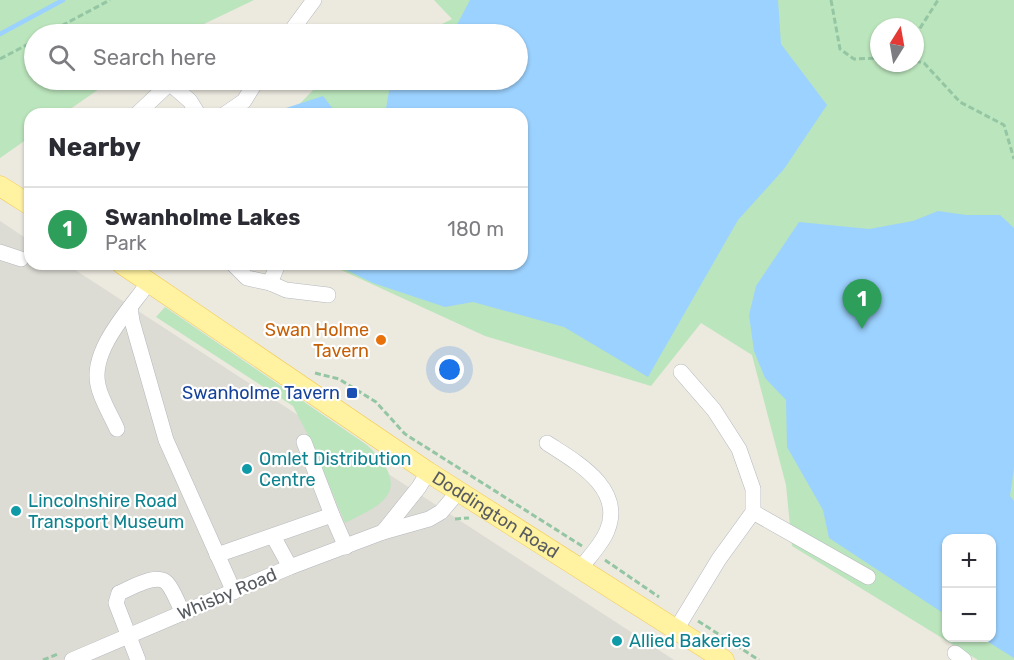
<!DOCTYPE html>
<html lang="en">
<head>
<meta charset="utf-8">
<style>
  :root { --surface:#fff; --page:#f7f7f7; --text:#2b2b33; --muted:#7c7c81; --line:#e1e1e2; --accent:#eb3926 }
  body { margin:0; font-family:Rubik,sans-serif; background:var(--page); color:var(--text) }
  .controls { position:absolute; right:18px; bottom:18px; display:grid; overflow:hidden; border-radius:12px; box-shadow:0 2px 4px #0004 }
  .controls button { width:54px; height:54px; display:grid; place-items:center; padding:0; border:0; border-bottom:2px solid var(--line); background:var(--surface); color:var(--text); font:30px sans-serif }
  .compass { position:absolute; left:870px; top:18px; width:54px; height:54px; border-radius:50%; background:var(--surface); box-shadow:0 2px 4px #0004; rotate:11deg }
  .you { position:absolute; left:450px; top:370px; width:21px; height:21px; margin:-15px; border:4px solid #fff; border-radius:50%; background:#1a73e8; box-shadow:0 0 0 9px #1a73e833 }
  .badge { display:grid; place-items:center; width:39px; height:39px; border-radius:50%; background:var(--accent); color:#fff; font-size:20px; font-weight:700 }
  .pin { position:absolute; translate:-50% -50px; filter:drop-shadow(0 2px 3px #0008) }
  .pin::after { content:''; position:absolute; top:32px; width:21px; height:18px; background:inherit; clip-path:polygon(0 0,100% 0,50% 100%) }
  .list { margin:0; padding:0; list-style:none }
  h2 { display:flex; justify-content:space-between; align-items:center; height:78px; margin:0; padding:0 24px; font-size:26px }
  h2 small { font-size:20px; font-weight:400; color:var(--muted) }
  .list li { display:grid; grid-template-columns:39px 1fr auto; gap:18px; align-items:center; box-sizing:border-box; height:84px; padding:0 24px; border-top:2px solid var(--line) }
  .list b { display:block; font-size:22px; white-space:nowrap }
  .list p { margin:0; font-size:20px; white-space:nowrap; color:var(--muted) }
  .list em { font-size:20px; font-style:normal; color:var(--muted) }
  .icon { flex:none; width:33px; height:33px; fill:none; stroke:currentColor; stroke-width:2; stroke-linecap:round; stroke-linejoin:round }
  .map { position:relative; flex:none; width:1014px; height:660px; overflow:hidden }
  .search { position:absolute; background:var(--surface); box-shadow:0 2px 4px #0004; left:24px; top:24px; width:504px; height:66px; display:flex; align-items:center; gap:15px; box-sizing:border-box; padding:0 21px; border-radius:33px; color:var(--muted); font-size:22px }
  .panel { position:absolute; background:var(--surface); box-shadow:0 2px 4px #0004; left:24px; top:108px; width:504px; height:162px; border-radius:18px }
  .map>svg:first-child { display:block }
</style>
</head>
<body>
<div class="map">
<svg width="1014" height="660" viewBox="0 0 1014 660">
  <rect width="100%" height="100%" fill="#ece9df"/>
  <polygon fill="#dcdbd4" points="0,221 30,241 30,264 66,264 674,660 0,660"/>
  <g fill="#bbe5bc" fill-rule="evenodd">
    <polygon points="0,0 254,0 183,34 34,34 34,80 112,80 63,114 30,114 30,137 0,158"/>
    <path d="M 434,0 L 1014,0 L 1014,660 L 978,660 L 792,546 L 786,485 L 752,355 L 701,323 L 651,386 L 485,336 L 328,264 L 522,264 L 522,114 L 290,114 L 314,89 L 334,80 L 518,80 L 518,34 L 422,34 L 452,19 ZM 879,27 L 915,27 L 915,63 L 879,63 ZM 946,538 L 992,538 L 992,638 L 946,638 Z"/>
    <path d="M 165,307 L 367,445 C 384,461 404,485 379,504 C 369,512 356,517 345,523 L 310,439 L 293,406 L 156,317 Z"/>
  </g>
  <g fill="#9cd2ff">
    <polygon points="470,0 778,0 781,44 827,105 784,169 738,220 648,377 564,327 473,302 445,307 373,283 334,264 522,264 522,114 385,114 391,80 518,80 518,34 452,34"/>
    <polygon points="323,96 337,114 280,114 286,108"/>
    <polygon points="938,211 966,215 1000,215 1014,228 1014,468 1010,496 1014,501 1014,658 982,638 992,638 992,538 946,538 946,615 829,538 823,510 787,447 786,400 765,378 754,351 749,315 756,286 799,222 869,229 913,221"/>
  </g>
  <g fill="none" stroke-linecap="round" stroke-linejoin="round">
    <polyline stroke="#9cd2ff" stroke-width="4.5" points="0,34 63,0"/>
    <g stroke="#b5b8bd" stroke-width="16">
      <g id="minor">
        <polyline points="289,34 314,0"/>
        <polyline points="166,80 190,101 198,114"/>
        <polyline points="137,114 170,83"/>
        <polyline points="225,114 244,101 257,80"/>
        <polyline points="0,252 21,259"/>
        <polyline points="233,264 247,278 270,283 286,290 328,295"/>
        <polyline points="270,283 278,264"/>
        <polyline points="130,308 132,321 166,440 234,592"/>
        <path d="M 117,429 C 111,415 101,400 98,385 C 90,350 130,309 149,282"/>
        <polyline points="304,442 332,515 346,547"/>
        <path d="M 547,443 C 576,462 625,488 607,531 C 602,544 589,557 580,569"/>
        <polyline points="753,512 868,577"/>
        <polyline points="383,532 419,487 428,472"/>
        <polyline points="273,536 290,567"/>
        <polyline points="217,555 332,515"/>
        <polyline points="677,628 719,559 753,512 753,489 739,449 714,410 681,372"/>
        <polyline points="955,653 964,660"/>
        <polyline points="72,660 290,567 383,532 429,519 441,512 459,491"/>
        <path d="M 138,660 L 116,603 L 119,593 C 131,588 157,572 167,583 C 174,591 178,604 183,613"/>
      </g>
    </g>
    <g stroke="#f3c951" stroke-width="21">
      <g id="major">
        <polyline points="0,186 30,205"/>
        <path id="s1" d="M 122,264 L 428,472 L 724,660"/>
      </g>
    </g>
    <g stroke="#94c6a3" stroke-width="3" stroke-dasharray="6 3" stroke-linecap="butt">
      <polyline points="831,0 840,49 854,59 879,58"/>
      <polyline points="46,34 110,0"/>
      <polyline points="915,36 938,0"/>
      <polyline points="0,59 34,41"/>
      <polyline points="915,61 924,63 960,102 1004,125 1014,159"/>
      <polyline points="315,373 339,379 376,402 405,434 582,546"/>
      <polyline points="455,519 469,518"/>
      <polyline points="605,560 659,597"/>
      <polyline points="698,621 759,660"/>
      <polyline points="43,660 58,654"/>
    </g>
    <use href="#minor" stroke="#fff" stroke-width="15"/>
    <use href="#major" stroke="#fff2a1" stroke-width="20"/>
  </g>
  <circle fill="#e8710a" stroke="#fff" stroke-width="2" cx="381" cy="340" r="6"/>
  <rect fill="#1a4fb4" stroke="#fff" stroke-width="2" x="346" y="387" width="12" height="12" rx="3"/>
  <g fill="#0f9aa8" stroke="#fff" stroke-width="2">
    <circle cx="247" cy="469" r="6"/>
    <circle cx="16" cy="511" r="6"/>
    <circle cx="617" cy="641" r="6"/>
  </g>
  <g text-anchor="middle" dominant-baseline="central" stroke-width="4.5" stroke-linejoin="round" paint-order="stroke">
    <g font-size="18" fill="#c56008" stroke="#fff" text-anchor="end">
      <text x="369" y="330">Swan Holme<tspan x="369" dy="21">Tavern</tspan></text>
    </g>
    <g font-size="18" fill="#164399" stroke="#fff" text-anchor="end">
      <text x="340" y="393">Swanholme Tavern</text>
    </g>
    <g font-size="18" fill="#0d838f" stroke="#fff" text-anchor="start">
      <text x="259" y="459">Omlet Distribution<tspan x="259" dy="21">Centre</tspan></text>
      <text x="28" y="501">Lincolnshire Road<tspan x="28" dy="21">Transport Museum</tspan></text>
      <text x="629" y="641">Allied Bakeries</text>
    </g>
    <g font-size="18" fill="#585c61" stroke="#fff">
      <text stroke="none"><textPath href="#s1" startOffset="450">Doddington Road</textPath></text>
      <text transform="translate(227 594) rotate(-23)">Whisby Road</text>
    </g>
  </g>
</svg>
<div class="controls">
<button>+</button>
<button>−</button>
</div>
<svg class="compass" viewBox="-18 -18 36 36"><path d="M0-13l5 13h-10z" fill="#e53935"/><path d="M0 13l5-13h-10z" fill="#7c7c81"/></svg>
<div class="you"></div>
<div class="pin badge" style="left:862px;top:329px;background:#2e9e5b">1</div>
<div class="search"><svg class="icon" aria-label="search" viewBox="0 0 24 24"><circle cx="10" cy="10" r="6"/><path d="M15 15l6 6"/></svg>Search here</div>
<section class="panel">
<h2>Nearby<small></small></h2>
<ul class="list">
<li><span class="badge" style="background:#2e9e5b">1</span><div><b>Swanholme Lakes</b><p>Park</p></div><em>180 m</em></li>
</ul>
</section>
</div>
</body>
</html>
